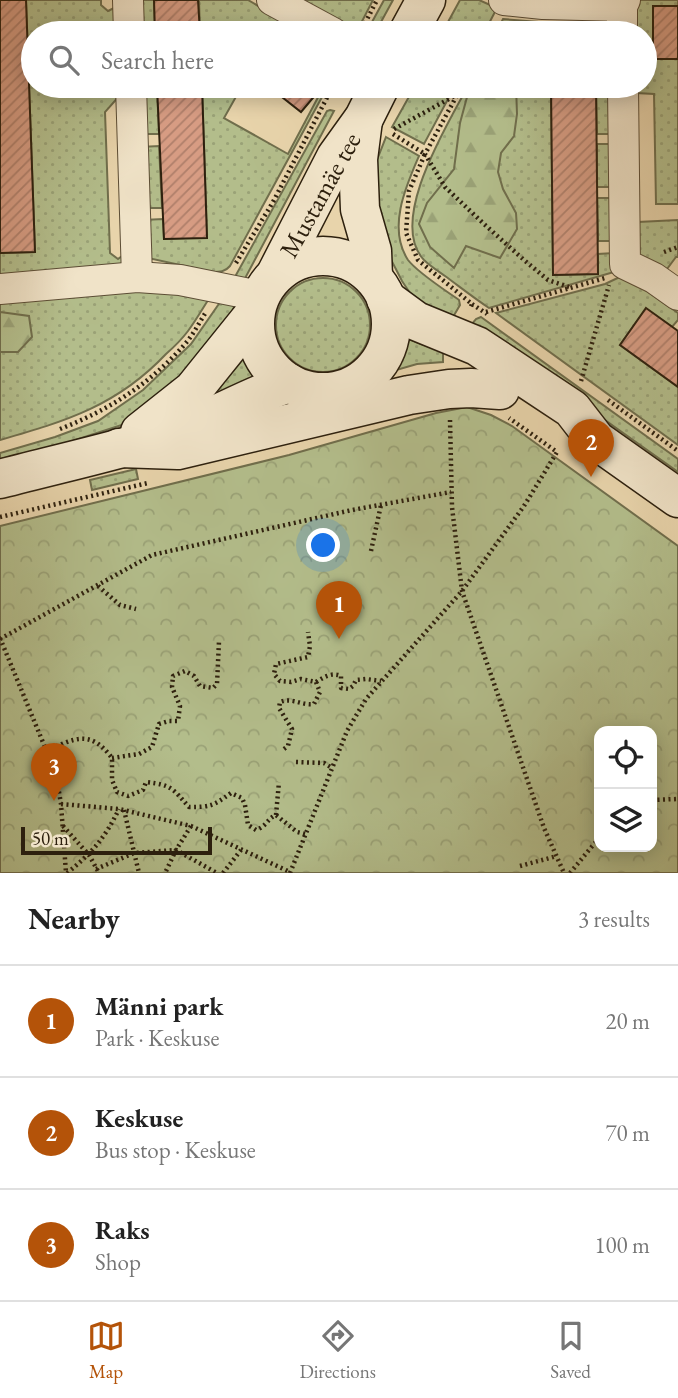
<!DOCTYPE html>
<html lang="en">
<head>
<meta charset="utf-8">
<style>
  :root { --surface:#fff; --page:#f2f2f2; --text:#222; --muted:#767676; --line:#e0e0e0; --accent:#b45309 }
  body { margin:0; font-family:"EB Garamond",serif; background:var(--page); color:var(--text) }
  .controls { position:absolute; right:21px; bottom:21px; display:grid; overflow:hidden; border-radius:14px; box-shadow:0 4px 18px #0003 }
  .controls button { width:63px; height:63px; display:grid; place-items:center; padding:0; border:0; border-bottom:2px solid var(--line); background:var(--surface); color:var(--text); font:35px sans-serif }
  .scale { position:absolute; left:21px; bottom:18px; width:191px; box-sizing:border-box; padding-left:7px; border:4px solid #2d200e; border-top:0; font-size:19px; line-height:24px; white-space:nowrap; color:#2d200e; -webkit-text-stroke:5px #f0e3c8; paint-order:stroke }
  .you { position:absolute; left:324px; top:546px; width:24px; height:24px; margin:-18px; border:5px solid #fff; border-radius:50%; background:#1a73e8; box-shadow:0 0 0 10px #1a73e833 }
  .badge { display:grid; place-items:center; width:46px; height:46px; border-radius:50%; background:var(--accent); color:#fff; font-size:23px; font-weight:700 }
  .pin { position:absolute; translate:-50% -58px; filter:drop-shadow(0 2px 4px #0008) }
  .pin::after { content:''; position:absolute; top:37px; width:24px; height:21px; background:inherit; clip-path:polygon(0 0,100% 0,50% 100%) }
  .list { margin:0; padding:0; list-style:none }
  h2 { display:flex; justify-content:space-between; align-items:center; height:91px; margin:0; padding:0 28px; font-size:30px }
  h2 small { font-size:23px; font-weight:400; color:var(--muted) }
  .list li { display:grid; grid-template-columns:46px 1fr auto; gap:21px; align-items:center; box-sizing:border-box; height:112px; padding:0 28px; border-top:2px solid var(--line) }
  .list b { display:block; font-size:26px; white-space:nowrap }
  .list p { margin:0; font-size:23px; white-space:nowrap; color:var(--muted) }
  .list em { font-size:23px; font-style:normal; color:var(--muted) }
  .icon { flex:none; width:38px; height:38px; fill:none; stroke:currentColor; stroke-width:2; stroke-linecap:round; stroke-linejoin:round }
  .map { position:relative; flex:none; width:678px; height:873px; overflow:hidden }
  .search { position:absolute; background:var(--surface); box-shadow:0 4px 18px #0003; left:21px; right:21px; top:21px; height:77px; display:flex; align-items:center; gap:18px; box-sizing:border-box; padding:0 24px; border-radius:38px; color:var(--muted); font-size:26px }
  .sheet { height:427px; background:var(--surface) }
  nav { display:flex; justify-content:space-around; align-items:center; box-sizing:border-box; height:98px; border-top:2px solid var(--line); background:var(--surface); font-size:19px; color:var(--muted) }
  nav a { display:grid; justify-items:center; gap:4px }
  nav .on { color:var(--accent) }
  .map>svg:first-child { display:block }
</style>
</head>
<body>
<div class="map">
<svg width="678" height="873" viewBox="0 0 678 873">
  <defs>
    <pattern id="grass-dots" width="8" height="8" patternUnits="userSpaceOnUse" patternTransform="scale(1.75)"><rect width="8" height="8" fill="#b3bd8b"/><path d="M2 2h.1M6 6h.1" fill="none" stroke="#9aa277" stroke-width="1.8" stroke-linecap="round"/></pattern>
    <pattern id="forest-firs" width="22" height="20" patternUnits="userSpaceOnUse" patternTransform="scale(1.75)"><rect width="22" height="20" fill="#b3bd8b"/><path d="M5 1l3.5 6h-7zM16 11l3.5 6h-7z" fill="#9aa277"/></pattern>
    <pattern id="park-crowns" width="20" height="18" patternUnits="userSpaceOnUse" patternTransform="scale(1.75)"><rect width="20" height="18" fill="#b3bd8b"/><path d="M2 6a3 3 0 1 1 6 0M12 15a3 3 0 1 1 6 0" fill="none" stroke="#9aa277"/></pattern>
    <pattern id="building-hatch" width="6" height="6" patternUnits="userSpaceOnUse" patternTransform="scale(1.75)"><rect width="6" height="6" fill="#d79c83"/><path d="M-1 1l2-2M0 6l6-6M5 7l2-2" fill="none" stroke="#af7f6a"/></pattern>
  </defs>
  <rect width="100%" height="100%" fill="#e8d4ab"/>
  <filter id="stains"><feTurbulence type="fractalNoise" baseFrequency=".00286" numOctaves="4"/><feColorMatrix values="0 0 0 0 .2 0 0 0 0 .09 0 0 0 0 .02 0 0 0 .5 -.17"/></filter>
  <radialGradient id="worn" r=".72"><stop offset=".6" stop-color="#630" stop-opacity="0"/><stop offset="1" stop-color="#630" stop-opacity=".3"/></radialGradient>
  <g fill="url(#grass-dots)" stroke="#706e4c" stroke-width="2">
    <polygon points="26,0 101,0 101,5 108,11 114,8 118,21 106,33 33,33 33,86 123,86 121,94 105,112 110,253 118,259 126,253 130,266 0,283 0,253 35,252"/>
    <polygon points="134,0 154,0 155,33 135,33"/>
    <polygon points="199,0 248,0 282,20 274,33 200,33"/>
    <polygon points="304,0 373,0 356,33 346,33 304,3"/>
    <polygon points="384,0 393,0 375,33 366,33"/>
    <polygon points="460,0 479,0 497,8 484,33 442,33"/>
    <polygon points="635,0 678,0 678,6 653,6 653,59 678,59 678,204 656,204 654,94 636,93 633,86 645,86 645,33 629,33"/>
    <polygon points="503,19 612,28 612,33 496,33"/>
    <polygon points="138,86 157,86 159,134 140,134"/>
    <path d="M 202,86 L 242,86 L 224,118 L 288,154 L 324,86 L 328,86 L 230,266 C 225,272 220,272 212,272 L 148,258 L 143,220 L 163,219 L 164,239 L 207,237 Z"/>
    <polygon points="415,86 455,86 424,144 392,127"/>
    <path d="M 468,86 L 551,86 L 553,275 L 598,274 L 598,254 L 614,253 L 614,272 L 489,308 C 474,298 460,287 445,276 C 438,271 430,266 424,260 C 387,221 448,124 468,86 Z"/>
    <polygon points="596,91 613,92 613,134 597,134"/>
    <polygon points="330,110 334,111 242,284 231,284 327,111"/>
    <path d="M 386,137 L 419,156 C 406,186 387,228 408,260 C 418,273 445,290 459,300 L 460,305 L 453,317 L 414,299 L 402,281 L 384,246 L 372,211 L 377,160 Z"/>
    <rect x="597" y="144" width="17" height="43"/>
    <polygon points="159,146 162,208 142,208 140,147"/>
    <polygon points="597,198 614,198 615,241 598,241"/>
    <polygon points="678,220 678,257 676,257 664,273 632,255 638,222"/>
    <polygon points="624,275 678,313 678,320 672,327 646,309 620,345 678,387 678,445 496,313 605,284"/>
    <circle cx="323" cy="325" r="47"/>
    <path d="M 151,284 L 212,294 C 204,306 197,319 188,331 C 182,339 174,347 166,354 C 117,406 66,421 0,440 L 0,297 Z"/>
    <polygon points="223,298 229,301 234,307 226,328 213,351 131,422 63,444 0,459 0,453 55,437 98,421 143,390 191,344"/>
    <polygon points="481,317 678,459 678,472 471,325 476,319"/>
    <polygon points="402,336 421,344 443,351 443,362 417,364 393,371 391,370 399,352"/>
    <polygon points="247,352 263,380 206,411 206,395"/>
    <polygon points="136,469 138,479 92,490 90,480"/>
  </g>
  <g fill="url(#forest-firs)" stroke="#706e4c" stroke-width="2">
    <polygon points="470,86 516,86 517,114 514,136 501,153 498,172 503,189 516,213 517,229 500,258 466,246 454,268 430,247 419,224 427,203 454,169 460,123"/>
    <polygon points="0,312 29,316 32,337 18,352 0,352"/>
  </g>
  <path fill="url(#park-crowns)" stroke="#706e4c" stroke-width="2" fill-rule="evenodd" d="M 467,407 L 491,415 L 512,426 L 678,546 L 678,873 L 0,873 L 0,526 L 289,455 L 436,413 ZM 652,731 L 652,847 L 599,847 L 599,731 Z"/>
  <g fill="url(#building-hatch)" stroke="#2d200e" stroke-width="2">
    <polygon points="0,0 26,0 35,252 0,253"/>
    <polygon points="154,0 198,0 200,33 155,33"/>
    <rect x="653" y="6" width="25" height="53"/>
    <polygon points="157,86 202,86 207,238 164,239"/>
    <polygon points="268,86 323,86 301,112"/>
    <polygon points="551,86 596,86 598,274 553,275"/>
    <polygon points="646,308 678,331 678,387 620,345"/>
  </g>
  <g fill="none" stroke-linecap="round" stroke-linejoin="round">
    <g stroke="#5c4d35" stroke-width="32">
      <g id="street">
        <polyline points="128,0 129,33"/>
        <polyline points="272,0 333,33"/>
        <polyline points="504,0 543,4 622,6 625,0"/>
        <polyline points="622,6 622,33"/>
        <polyline points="131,86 137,277"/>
        <polyline points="623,86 625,264 654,278 678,295"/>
        <polyline points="0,289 137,277 180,280 260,296"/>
      </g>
    </g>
    <g stroke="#2d200e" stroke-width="41">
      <g id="secondary">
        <polyline points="408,33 426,0"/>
        <polyline points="363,120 358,159 360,209 372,251 373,277"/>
        <circle cx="323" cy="324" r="68"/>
        <polyline points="277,272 336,157 364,118 380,86"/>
        <polyline points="386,299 416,321 477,346 572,409 596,440 678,498"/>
        <polyline points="140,432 193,390 255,313"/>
        <polyline points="119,448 178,450 409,395 449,389 471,388 500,390"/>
        <path d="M 0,479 C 53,465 108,453 161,437 C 205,423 245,398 289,383"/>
      </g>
    </g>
    <g stroke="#2d200e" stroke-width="4.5" stroke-dasharray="2 3.5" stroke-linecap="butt">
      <polyline points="360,33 377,0"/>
      <polyline points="462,86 425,154 445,187 484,224 524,260 548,280 572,288"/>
      <polyline points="394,129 458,94"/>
      <polyline points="393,134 425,154 409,191 406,233 418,260 472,304 470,309"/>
      <polyline points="664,252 678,247"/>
      <polyline points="236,263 273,202 333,86"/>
      <polyline points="472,304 487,314"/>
      <polyline points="486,312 605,278"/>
      <polyline points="581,381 609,285"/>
      <polyline points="608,400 678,451"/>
      <polyline points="450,420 452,507 462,591 544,828 564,873"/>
      <path d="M 60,429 C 109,410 150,384 185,344 C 193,335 199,323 206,312"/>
      <polyline points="0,517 148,483"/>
      <polyline points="371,551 381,505"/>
      <polyline points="98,586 120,605 136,609"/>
      <polyline points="0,638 56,774 61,804 66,873"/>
      <polyline points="0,639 152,555 352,510 451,492"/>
      <path d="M 316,682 C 324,677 332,672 341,676 L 341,688 L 349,689 L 353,686 L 356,680 L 366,679 L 381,681"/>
      <path d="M 284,749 L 288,746 L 292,729 L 279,708 L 280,702 C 292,697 302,706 314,704 L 320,692 L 316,682 L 301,679 L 291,682 L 280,681 L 274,674 L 276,664 L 308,657 L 310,646 L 308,632"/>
      <path d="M 46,751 C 75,738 90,729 112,758 L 112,780 L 117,792 L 128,796 L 143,790 L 146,782 C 172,785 172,788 189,807 C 211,807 213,806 231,793 L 242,798 L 245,805 L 248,825 L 256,830 C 267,826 267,819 276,815 L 297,832 L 305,834"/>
      <polyline points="112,758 139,754 152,747 159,724 169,721 178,721 180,706 172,687 173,676 185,671 194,676 200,686 213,688 217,684 219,641"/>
      <polyline points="296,762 324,763 332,768"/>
      <polyline points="652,800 678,799"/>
      <polyline points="61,804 119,809 191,826 290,872"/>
      <polyline points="124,810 139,873"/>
      <polyline points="276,815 279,782"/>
      <polyline points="63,826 89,855 99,873"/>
      <polyline points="520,866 557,856"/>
      <polyline points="96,869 134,853 176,850 217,873"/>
      <polyline points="166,871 176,850 191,826"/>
      <path d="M 67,873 C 92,853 105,838 119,809"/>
      <polyline points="223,873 241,850"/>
      <polyline points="290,873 347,731 366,699 462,591 524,506 557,452 509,418"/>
      <polyline points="570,873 599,838"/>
    </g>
    <use href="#street" stroke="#f0e3c8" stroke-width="30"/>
    <use href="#secondary" stroke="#f0e3c8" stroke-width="38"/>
  </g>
  <g text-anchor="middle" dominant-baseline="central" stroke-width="5" stroke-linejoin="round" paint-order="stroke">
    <g font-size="26" fill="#2d200e" stroke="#f0e3c8">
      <text transform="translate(320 195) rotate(-61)">Mustamäe tee</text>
    </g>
  </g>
  <rect width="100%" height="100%" filter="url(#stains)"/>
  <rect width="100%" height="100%" fill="url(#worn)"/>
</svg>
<div class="controls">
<button><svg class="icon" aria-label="locate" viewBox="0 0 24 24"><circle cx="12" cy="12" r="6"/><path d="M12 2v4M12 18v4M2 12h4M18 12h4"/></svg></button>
<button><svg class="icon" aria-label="layers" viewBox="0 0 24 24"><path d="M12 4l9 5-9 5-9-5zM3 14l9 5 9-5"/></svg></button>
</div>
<div class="scale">50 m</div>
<div class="you"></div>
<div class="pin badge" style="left:339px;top:639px">1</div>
<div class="pin badge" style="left:591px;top:477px">2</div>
<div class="pin badge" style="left:54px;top:801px">3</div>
<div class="search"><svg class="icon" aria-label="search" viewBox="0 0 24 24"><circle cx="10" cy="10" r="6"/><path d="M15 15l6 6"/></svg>Search here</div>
</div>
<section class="sheet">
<h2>Nearby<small>3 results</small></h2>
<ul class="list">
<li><span class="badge">1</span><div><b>Männi park</b><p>Park · Keskuse</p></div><em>20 m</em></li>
<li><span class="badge">2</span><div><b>Keskuse</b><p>Bus stop · Keskuse</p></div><em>70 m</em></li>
<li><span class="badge">3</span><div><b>Raks</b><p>Shop</p></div><em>100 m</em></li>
</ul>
</section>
<nav>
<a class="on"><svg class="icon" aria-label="map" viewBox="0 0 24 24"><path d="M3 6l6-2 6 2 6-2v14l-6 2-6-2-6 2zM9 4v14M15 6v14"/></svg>Map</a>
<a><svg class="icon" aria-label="directions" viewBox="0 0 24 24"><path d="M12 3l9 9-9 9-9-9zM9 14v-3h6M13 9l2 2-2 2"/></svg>Directions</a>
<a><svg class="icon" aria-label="saved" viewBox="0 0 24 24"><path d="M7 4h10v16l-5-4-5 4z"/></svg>Saved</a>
</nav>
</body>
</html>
